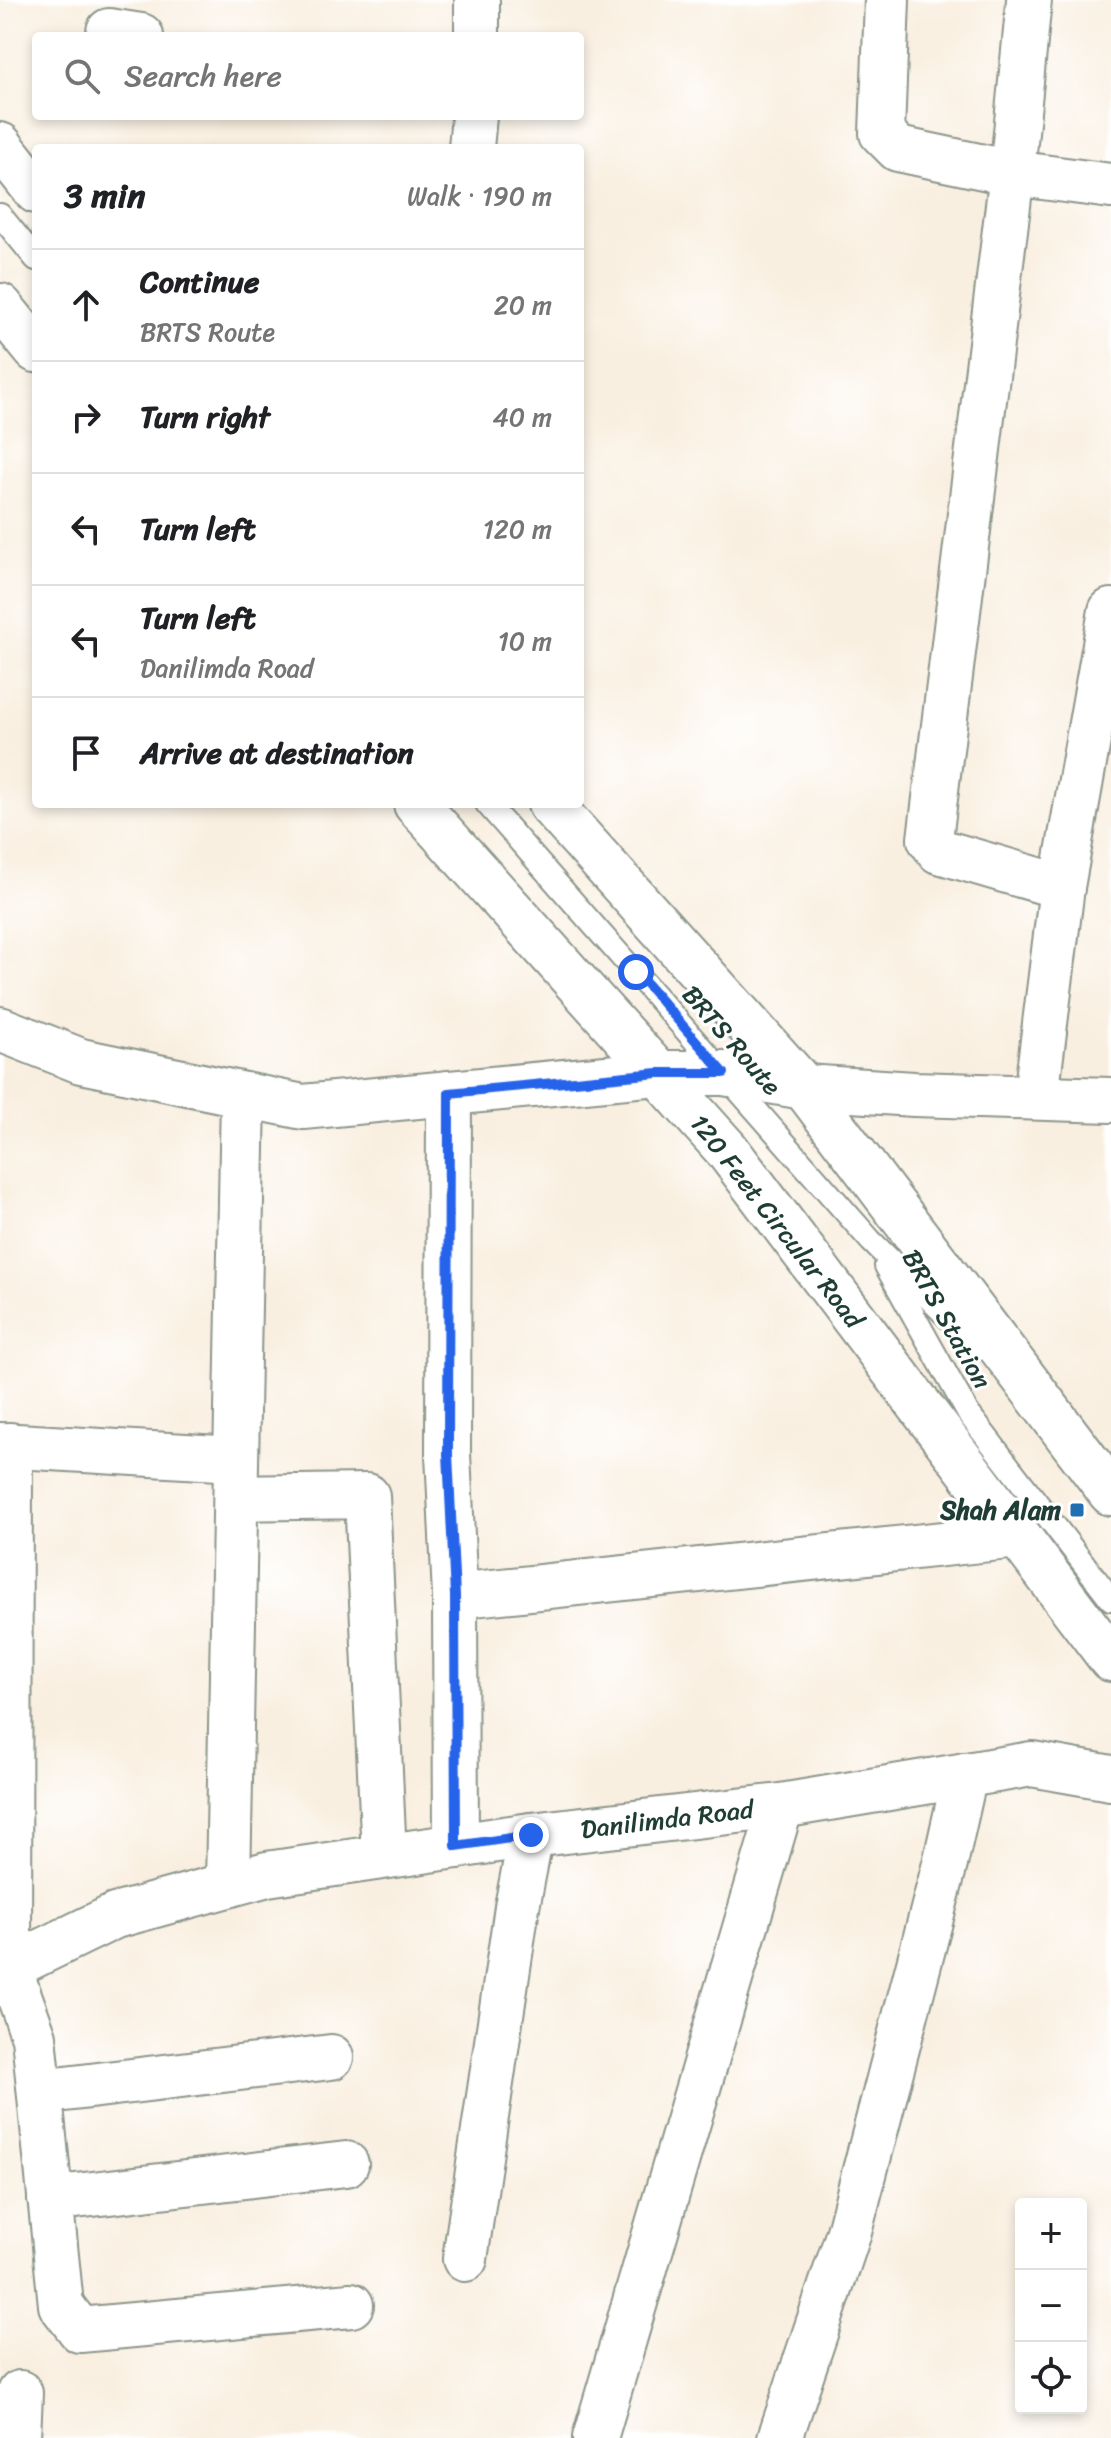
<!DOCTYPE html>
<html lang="en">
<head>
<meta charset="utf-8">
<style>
  :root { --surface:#fff; --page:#f2f2f2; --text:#202124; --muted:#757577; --line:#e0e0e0 }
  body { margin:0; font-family:Sriracha,sans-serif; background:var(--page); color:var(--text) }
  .controls { position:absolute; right:24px; bottom:24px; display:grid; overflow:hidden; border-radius:8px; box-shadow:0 4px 12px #0003 }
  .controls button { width:72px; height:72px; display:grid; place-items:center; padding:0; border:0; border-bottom:2px solid var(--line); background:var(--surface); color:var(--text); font:40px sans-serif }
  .stop { position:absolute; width:24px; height:24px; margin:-18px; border:6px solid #2563eb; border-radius:50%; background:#fff }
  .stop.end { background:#2563eb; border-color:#fff; box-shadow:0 2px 8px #0008 }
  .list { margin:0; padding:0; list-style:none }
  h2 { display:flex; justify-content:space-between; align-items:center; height:104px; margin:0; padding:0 32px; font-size:34px }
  h2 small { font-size:26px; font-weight:400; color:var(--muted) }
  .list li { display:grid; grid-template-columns:52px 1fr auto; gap:24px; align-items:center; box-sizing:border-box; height:112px; padding:0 32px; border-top:2px solid var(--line) }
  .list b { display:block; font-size:30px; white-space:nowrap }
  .list p { margin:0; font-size:26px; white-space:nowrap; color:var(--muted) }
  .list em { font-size:26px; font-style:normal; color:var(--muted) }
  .icon { flex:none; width:44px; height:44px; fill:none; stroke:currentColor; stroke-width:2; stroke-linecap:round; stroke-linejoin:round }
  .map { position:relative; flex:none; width:1111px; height:2438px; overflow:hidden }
  .search { position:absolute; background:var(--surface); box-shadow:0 4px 12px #0003; left:32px; top:32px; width:552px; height:88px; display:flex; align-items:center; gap:20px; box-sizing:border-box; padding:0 28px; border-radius:8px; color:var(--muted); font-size:30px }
  .panel { position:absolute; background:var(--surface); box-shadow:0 4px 12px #0003; left:32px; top:144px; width:552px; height:664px; border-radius:8px }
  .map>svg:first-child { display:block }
</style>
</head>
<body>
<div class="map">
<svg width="1111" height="2438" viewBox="0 0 1111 2438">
  <rect width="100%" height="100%" fill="#fff"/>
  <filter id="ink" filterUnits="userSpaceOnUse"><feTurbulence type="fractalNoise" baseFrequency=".0125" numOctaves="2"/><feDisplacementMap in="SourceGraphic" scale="16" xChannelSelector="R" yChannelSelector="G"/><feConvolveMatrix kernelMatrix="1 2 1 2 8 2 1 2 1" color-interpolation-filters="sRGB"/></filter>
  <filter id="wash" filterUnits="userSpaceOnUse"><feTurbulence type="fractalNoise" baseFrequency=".006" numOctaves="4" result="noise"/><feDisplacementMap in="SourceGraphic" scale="32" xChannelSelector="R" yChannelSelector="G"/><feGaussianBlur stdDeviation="1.8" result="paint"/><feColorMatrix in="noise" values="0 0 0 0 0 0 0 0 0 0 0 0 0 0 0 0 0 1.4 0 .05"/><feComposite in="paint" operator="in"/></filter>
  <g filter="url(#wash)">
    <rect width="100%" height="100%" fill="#f9efe0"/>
  </g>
  <g filter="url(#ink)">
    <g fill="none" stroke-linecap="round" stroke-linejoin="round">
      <g stroke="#8c968a" stroke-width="26">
        <g id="lane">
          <polyline points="0,215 36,259"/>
          <polyline points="487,804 871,1241 979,1348"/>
          <polyline points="886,1266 968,1413 1111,1599"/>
        </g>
      </g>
      <g stroke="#8c968a" stroke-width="48">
        <g id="street">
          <polyline points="887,0 882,133 898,149 1012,173 1111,186"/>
          <polyline points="1029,0 1012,173 930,839 939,851 1062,887"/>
          <polyline points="109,31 141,36"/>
          <polyline points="477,36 477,0"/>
          <polyline points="471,148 474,116"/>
          <polyline points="449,1093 448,1454 455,1596 456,1846"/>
          <polyline points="1036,1096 1062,887 1111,611"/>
          <polyline points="0,1445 236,1459"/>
          <polyline points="10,1445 9,1968 34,2037 61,2305 80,2330 351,2305"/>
          <polyline points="236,1498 367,1496 384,1856"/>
          <polyline points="455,1596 1018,1536"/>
          <polyline points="228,1885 243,1095"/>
          <polyline points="40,2092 331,2057"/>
          <polyline points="50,2199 346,2164"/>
          <polyline points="465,2259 517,1907 531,1835"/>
          <polyline points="18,2438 20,2393"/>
          <polyline points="595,2438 781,1806"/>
          <polyline points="780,2438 849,2232 945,1864 965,1775"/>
        </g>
      </g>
      <g stroke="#8c968a" stroke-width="48">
        <g id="secondary">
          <polyline points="0,1029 81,1061 303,1107 658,1073 724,1073 804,1087 914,1094 1111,1100"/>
          <polyline points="0,1972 115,1916 267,1874 531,1835 781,1806 1032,1764 1111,1778"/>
        </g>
      </g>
      <g stroke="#8c968a" stroke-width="48">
        <g id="primary">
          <polyline points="0,145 36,191"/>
          <polyline points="0,306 36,350"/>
          <polyline points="416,804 727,1150 1111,1659"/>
          <polyline points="550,804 804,1087 1111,1493"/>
        </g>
      </g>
      <use href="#lane" stroke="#fff" stroke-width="22"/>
      <use href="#street" stroke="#fff" stroke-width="44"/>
      <use href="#secondary" stroke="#fff" stroke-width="44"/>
      <use href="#primary" stroke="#fff" stroke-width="44"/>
    </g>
  </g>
  <g fill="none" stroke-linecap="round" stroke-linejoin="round" filter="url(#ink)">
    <polyline stroke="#2563eb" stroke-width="10" points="531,1835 456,1846 455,1596 448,1454 449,1093 658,1073 724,1073 636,972"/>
  </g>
  <rect fill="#1f6fb2" stroke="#fff" stroke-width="3" x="1069" y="1502" width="16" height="16" rx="4"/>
  <g text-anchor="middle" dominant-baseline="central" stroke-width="6" stroke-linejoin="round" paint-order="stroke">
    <g font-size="26" fill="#1f3d34" stroke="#fff">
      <text transform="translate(732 1040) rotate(49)">BRTS Route</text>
      <text transform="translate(777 1221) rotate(52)">120 Feet Circular Road</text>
      <text transform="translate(947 1319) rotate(61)">BRTS Station</text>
      <text transform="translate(667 1819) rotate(-7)">Danilimda Road</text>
    </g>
    <g font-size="26" font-weight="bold" fill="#1f3d34" stroke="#fff" text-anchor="end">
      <text x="1061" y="1510">Shah Alam</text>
    </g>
  </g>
</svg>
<div class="controls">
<button>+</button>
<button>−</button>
<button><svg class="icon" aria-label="locate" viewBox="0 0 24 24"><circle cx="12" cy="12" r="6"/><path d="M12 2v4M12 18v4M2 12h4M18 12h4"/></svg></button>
</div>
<div class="stop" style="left:636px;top:972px"></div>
<div class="stop end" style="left:531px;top:1835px"></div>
<div class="search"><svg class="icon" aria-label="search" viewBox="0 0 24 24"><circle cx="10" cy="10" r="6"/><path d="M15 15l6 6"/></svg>Search here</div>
<section class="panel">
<h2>3 min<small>Walk · 190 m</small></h2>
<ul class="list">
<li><svg class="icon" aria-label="ahead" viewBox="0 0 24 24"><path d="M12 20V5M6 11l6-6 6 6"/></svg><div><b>Continue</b><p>BRTS Route</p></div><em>20 m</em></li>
<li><svg class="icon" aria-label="right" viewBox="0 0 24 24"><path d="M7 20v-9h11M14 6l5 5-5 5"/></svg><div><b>Turn right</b></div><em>40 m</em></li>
<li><svg class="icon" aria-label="left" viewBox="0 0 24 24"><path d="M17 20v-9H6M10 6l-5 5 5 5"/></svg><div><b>Turn left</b></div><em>120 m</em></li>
<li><svg class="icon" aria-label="left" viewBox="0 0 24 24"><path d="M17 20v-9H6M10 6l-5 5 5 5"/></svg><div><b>Turn left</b><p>Danilimda Road</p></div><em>10 m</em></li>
<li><svg class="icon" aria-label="arrive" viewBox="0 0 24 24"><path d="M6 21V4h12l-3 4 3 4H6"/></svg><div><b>Arrive at destination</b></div></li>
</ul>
</section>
</div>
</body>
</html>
